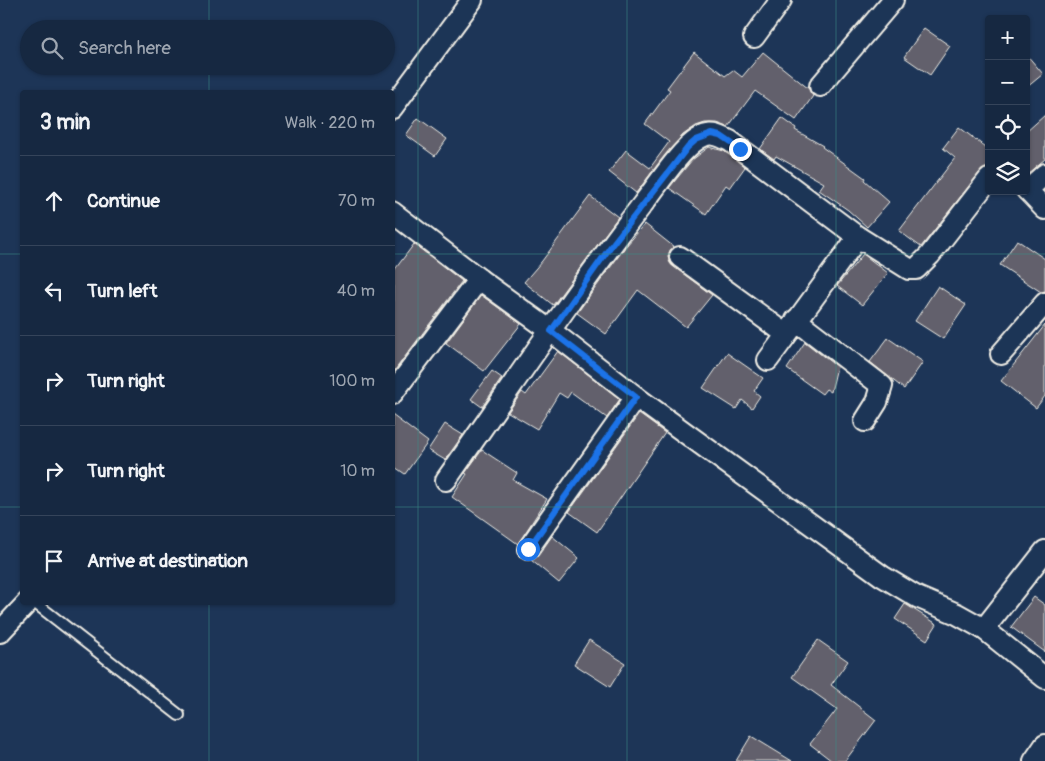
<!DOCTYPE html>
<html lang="en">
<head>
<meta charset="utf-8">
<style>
  :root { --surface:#162841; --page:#23344c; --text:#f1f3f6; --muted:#9ea6b1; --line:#35445a }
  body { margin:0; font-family:Pangolin,sans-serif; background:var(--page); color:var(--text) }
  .controls { position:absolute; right:15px; top:15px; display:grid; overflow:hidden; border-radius:5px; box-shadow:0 1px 4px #0004 }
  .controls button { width:45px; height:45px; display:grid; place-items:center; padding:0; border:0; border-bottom:1px solid var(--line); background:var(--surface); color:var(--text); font:25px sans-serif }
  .stop { position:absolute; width:15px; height:15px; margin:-11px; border:4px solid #1a73e8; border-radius:50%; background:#fff }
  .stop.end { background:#1a73e8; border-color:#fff; box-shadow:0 1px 5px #0008 }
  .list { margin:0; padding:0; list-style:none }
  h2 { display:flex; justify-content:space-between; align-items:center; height:65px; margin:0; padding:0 20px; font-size:21px }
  h2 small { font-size:16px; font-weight:400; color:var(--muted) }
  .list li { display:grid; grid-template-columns:32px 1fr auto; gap:15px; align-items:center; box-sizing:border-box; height:90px; padding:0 20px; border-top:1px solid var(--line) }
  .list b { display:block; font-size:19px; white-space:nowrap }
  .list em { font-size:16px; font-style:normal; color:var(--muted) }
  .icon { flex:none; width:28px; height:28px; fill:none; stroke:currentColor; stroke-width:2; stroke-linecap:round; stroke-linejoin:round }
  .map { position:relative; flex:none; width:1045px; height:761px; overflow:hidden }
  .search { position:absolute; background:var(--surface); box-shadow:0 1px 4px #0004; left:20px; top:20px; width:375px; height:55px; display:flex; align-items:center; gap:12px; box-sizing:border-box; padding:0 18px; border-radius:28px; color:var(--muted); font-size:19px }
  .panel { position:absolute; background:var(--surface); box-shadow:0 1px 4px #0004; left:20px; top:90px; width:375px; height:515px; border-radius:5px }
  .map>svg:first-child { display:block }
</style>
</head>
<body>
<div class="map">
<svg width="1045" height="761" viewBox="0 0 1045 761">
  <rect width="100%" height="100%" fill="#1d3557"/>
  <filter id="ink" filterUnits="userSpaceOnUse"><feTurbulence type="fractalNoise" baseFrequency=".02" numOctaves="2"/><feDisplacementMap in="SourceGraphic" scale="10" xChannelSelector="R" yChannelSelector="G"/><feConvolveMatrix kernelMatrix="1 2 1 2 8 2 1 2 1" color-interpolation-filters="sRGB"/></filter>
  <g filter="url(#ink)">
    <g fill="#62616c" stroke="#f4f1e8">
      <polygon points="924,28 950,46 930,75 904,57"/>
      <polygon points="694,52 725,76 733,70 742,77 763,52 809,89 813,96 796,120 755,91 728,127 717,123 705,123 696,126 683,135 667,153 636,193 609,172 626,150 650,168 669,142 645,124 670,90 667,88"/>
      <polygon points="1026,54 1043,74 1026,88"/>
      <polygon points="1045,115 1045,159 1026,175 1026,132"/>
      <polygon points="418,118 447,139 435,156 406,135"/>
      <polygon points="782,118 796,128 795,130 823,146 822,147 865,178 864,180 889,202 867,227 848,210 819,190 824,183 776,156 774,159 760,149"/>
      <polygon points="959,127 989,150 989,167 980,172 921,247 899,231 955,158 943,148"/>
      <polygon points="709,147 724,151 745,167 730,188 726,185 706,214 669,188 692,160"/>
      <polygon points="590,196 618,217 553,305 524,282 542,261"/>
      <polygon points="645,224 674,247 670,250 668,256 669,261 673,266 712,295 686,327 638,290 606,334 577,313 626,246"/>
      <polygon points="1017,240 1045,259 1045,291 1041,292 1000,265"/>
      <polygon points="414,244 462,281 392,374 393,272"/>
      <polygon points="863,254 888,273 862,305 837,286"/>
      <polygon points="938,286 966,305 943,339 915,321"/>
      <polygon points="481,295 521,324 484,371 446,343"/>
      <polygon points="1045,325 1045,396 1036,408 1001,381"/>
      <polygon points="888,338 923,362 904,389 870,362"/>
      <polygon points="805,342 837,367 831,392 826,389 822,394 787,369"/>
      <polygon points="558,351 620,399 607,418 571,392 567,398 559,393 537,429 508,412 522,392 526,395"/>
      <polygon points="727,353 763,378 754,391 760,396 752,408 742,400 736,409 703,388"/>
      <polygon points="492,371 502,378 482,407 471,399"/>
      <polygon points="639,414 665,433 597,532 569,512"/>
      <polygon points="392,415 428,442 405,474 392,465"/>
      <polygon points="445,424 463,435 445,460 428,450"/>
      <polygon points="482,450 517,473 513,480 547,499 518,544 452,497 467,474 465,473"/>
      <polygon points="552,536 579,558 559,583 531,560 538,556"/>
      <polygon points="1034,597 1045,605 1045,652 1011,627"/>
      <polygon points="905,604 937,624 927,640 895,619"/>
      <polygon points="589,640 625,663 610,687 574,664"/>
      <polygon points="818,640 848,661 831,685 876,720 845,761 832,761 810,744 837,709 792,677"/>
      <polygon points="751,736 792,761 736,761"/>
    </g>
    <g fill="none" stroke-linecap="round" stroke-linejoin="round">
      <g stroke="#f4f1e8" stroke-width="14">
        <polyline id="service" points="34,602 179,715"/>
      </g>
      <g stroke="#f4f1e8" stroke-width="24">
        <g id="minor">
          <polyline points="754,37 781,0"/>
          <polyline points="820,86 893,0"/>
          <polyline points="392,108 472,0"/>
          <polyline points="1026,189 1045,209"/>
          <polyline points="1027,190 1045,174"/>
          <polyline points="392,212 479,279 551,331 636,397 882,576 917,597 957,614 984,629 1045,678"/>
          <polyline points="680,257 786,334"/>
          <polyline points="796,320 882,386 877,402 865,421"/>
          <polyline points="1001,354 1045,303"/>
          <polyline points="768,360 858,237"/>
          <polyline points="392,394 479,279"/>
          <path d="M 446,480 C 511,388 573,294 642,205 C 657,186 679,151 698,139 C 710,131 718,135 730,141 L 858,237 L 909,269 L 916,269 L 930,255 L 989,179"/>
          <polyline points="528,549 636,397"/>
          <polyline points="984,629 1045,551"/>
          <polyline points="0,632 28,602"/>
          <polyline points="1034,761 1045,745"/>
        </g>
      </g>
      <use href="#service" stroke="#1d3557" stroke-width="10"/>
      <use href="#minor" stroke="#1d3557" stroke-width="20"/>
    </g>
  </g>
  <g fill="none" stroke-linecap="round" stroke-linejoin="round" filter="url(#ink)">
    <polyline stroke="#1a73e8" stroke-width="6" points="528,549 636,397 551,331 611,246 688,147 696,140 712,134 721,136 740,149"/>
  </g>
  <path fill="none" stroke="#3d8f86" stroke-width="1" stroke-opacity="0.55" d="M 209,0 L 209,29M 418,0 L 418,761M 627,0 L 627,761M 836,0 L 836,761M 209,66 L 209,92M 0,254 L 22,254M 392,254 L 1045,254M 0,507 L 22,507M 392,507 L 1045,507M 209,602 L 209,761"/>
</svg>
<div class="controls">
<button>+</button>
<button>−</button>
<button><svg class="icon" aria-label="locate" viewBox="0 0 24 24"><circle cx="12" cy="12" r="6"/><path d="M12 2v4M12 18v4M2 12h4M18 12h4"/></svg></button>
<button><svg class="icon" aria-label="layers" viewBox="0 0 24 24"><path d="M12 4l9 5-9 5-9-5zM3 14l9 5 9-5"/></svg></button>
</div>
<div class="stop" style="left:528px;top:549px"></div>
<div class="stop end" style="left:740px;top:149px"></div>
<div class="search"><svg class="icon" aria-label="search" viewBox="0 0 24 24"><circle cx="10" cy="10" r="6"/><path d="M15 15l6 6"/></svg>Search here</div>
<section class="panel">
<h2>3 min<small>Walk · 220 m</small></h2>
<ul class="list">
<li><svg class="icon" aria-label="ahead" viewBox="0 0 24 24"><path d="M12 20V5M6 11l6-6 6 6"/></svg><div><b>Continue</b></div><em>70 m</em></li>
<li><svg class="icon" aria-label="left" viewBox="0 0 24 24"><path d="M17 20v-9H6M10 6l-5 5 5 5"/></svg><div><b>Turn left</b></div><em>40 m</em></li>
<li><svg class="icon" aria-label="right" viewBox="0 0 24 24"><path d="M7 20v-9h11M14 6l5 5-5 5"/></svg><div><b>Turn right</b></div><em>100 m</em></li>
<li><svg class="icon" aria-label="right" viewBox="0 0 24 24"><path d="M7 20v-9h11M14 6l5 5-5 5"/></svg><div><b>Turn right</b></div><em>10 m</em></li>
<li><svg class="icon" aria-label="arrive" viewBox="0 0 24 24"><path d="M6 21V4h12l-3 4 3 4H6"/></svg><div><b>Arrive at destination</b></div></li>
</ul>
</section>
</div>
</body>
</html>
